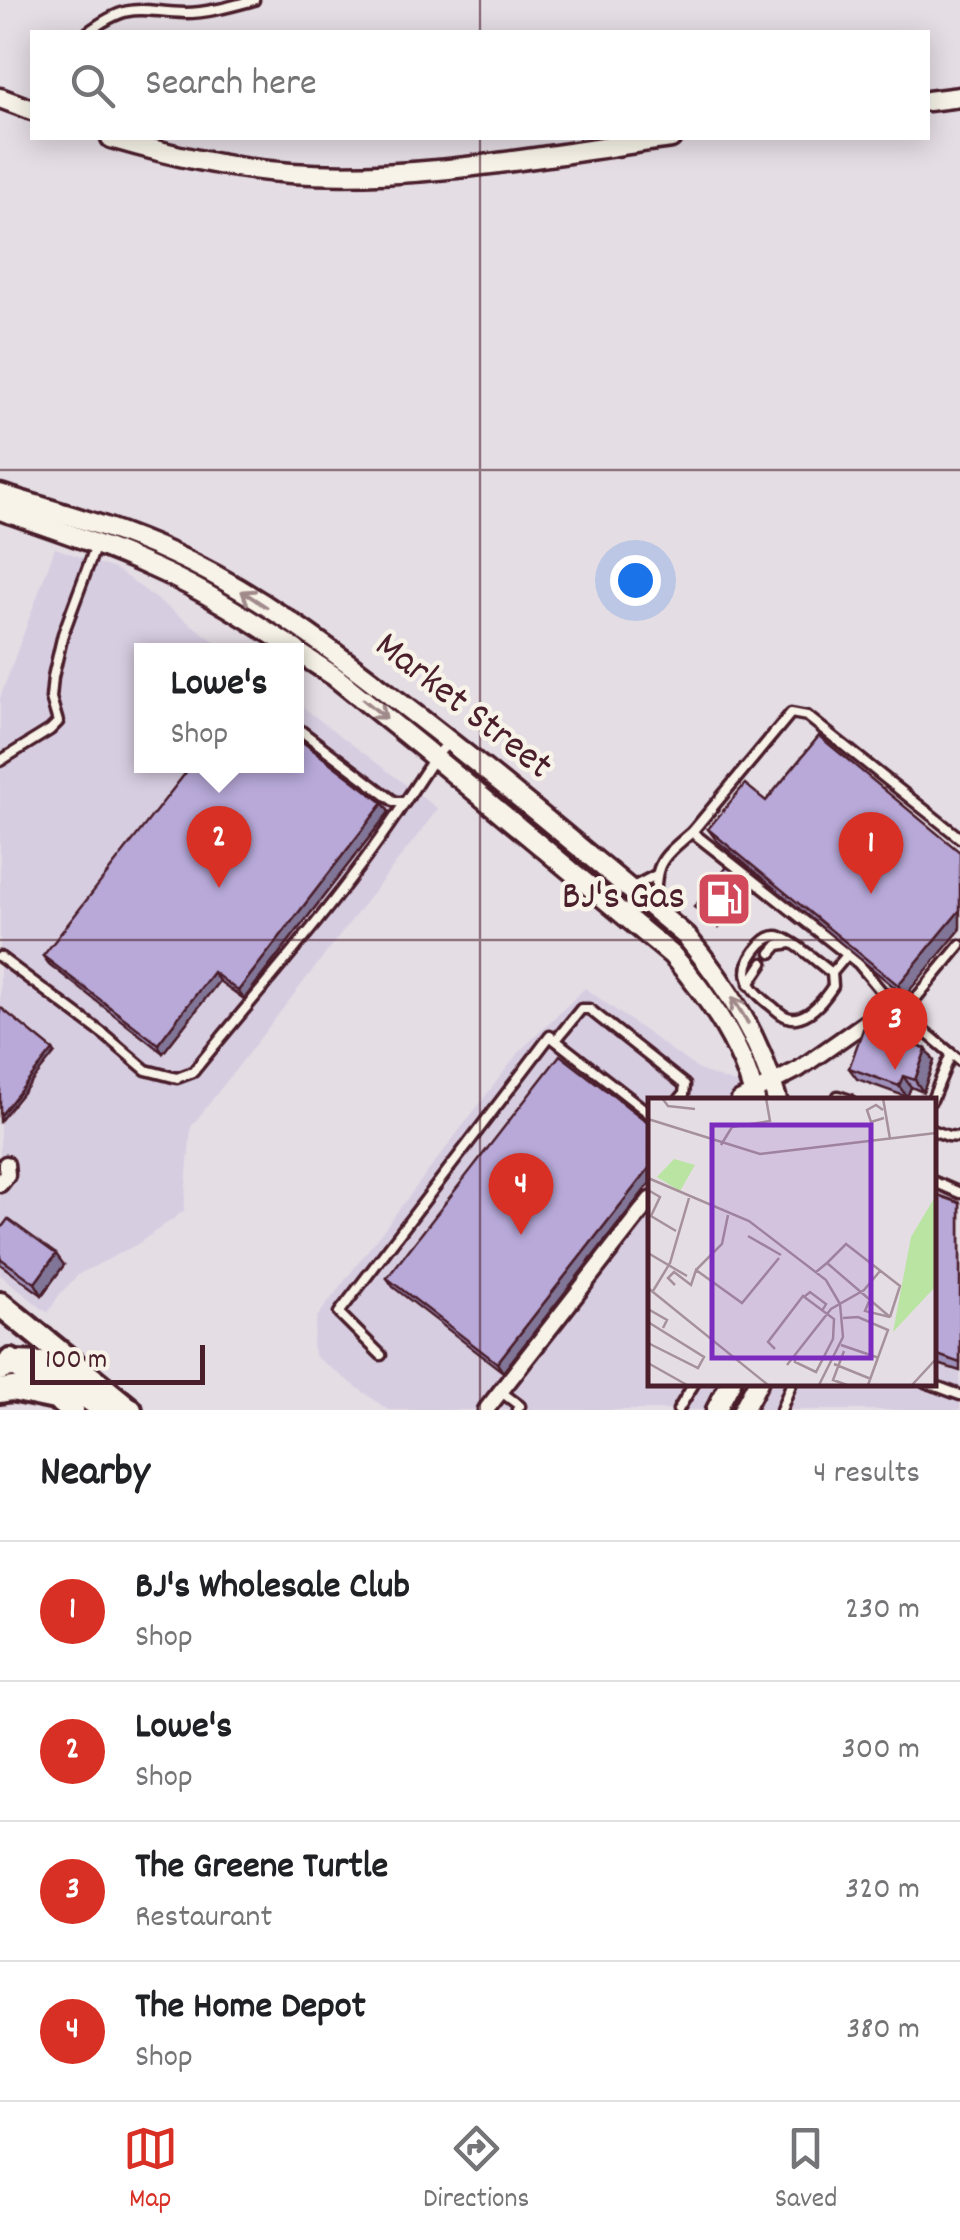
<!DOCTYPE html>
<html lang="en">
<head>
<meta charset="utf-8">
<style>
  :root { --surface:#fff; --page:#f6f6f6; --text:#202124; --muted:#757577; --line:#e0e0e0; --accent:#d93025 }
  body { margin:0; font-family:Dekko,sans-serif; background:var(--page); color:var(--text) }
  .scale { position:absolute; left:30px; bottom:25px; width:175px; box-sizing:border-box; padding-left:10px; border:5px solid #4a1f2b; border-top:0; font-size:28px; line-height:35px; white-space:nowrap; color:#4a1f2b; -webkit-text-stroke:8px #f7f3e8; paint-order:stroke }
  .you { position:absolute; left:635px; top:580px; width:35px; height:35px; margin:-25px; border:8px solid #fff; border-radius:50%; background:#1a73e8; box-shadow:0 0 0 15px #1a73e833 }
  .badge { display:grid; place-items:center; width:65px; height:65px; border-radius:50%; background:var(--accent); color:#fff; font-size:32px; font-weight:700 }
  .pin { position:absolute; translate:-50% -82px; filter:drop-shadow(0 2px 5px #0008) }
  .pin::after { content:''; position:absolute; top:52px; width:35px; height:30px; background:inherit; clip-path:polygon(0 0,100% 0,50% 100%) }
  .popup { position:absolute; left:134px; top:643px; width:170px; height:130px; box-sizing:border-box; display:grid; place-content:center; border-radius:0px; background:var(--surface); filter:drop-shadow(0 2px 8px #0005); font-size:32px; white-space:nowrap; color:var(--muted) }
  .popup b { font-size:38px; color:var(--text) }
  .popup::after { content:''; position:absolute; left:50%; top:100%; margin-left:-20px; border:20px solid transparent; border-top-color:var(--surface) }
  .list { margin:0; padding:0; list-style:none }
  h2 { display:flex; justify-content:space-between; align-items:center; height:130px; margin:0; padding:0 40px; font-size:42px }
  h2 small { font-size:32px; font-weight:400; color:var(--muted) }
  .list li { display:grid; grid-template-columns:65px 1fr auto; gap:30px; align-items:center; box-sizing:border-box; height:140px; padding:0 40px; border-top:2px solid var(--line) }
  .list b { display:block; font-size:38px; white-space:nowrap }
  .list p { margin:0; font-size:32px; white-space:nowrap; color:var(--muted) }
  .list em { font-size:32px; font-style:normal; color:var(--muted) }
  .icon { flex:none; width:55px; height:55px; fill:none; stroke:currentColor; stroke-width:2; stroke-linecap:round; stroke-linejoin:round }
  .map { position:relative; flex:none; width:960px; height:1410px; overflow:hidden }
  .search { position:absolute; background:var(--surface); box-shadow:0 5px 25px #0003; left:30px; right:30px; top:30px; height:110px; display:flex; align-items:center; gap:25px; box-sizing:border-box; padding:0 35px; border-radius:0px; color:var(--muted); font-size:38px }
  .sheet { height:690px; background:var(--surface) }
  nav { display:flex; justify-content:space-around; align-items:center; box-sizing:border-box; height:140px; border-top:2px solid var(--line); background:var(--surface); font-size:28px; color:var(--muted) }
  nav a { display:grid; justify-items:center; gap:5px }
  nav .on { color:var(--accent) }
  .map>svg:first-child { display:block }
</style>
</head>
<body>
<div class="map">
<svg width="960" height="1410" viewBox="0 0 960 1410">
  <rect width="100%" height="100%" fill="#e4dde4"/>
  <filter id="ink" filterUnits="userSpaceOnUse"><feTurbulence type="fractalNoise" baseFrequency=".01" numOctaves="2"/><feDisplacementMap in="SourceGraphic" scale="20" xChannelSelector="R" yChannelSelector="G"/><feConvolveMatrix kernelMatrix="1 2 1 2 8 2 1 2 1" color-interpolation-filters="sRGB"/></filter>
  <g filter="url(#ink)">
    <g fill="#d7cde1">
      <polygon points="55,548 117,570 226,650 142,650 142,766 296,766 297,703 438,809 191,1127 184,1211 136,1245 79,1274 59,1295 48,1313 0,1275 0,698"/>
      <polygon points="585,988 699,1070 740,1085 766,1100 650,1100 650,1382 932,1382 933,1176 960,1186 960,1410 388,1410 316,1357 312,1346 317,1317 519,1052"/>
    </g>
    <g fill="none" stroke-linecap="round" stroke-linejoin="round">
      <g stroke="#4a1f2b" stroke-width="15">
        <g id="service">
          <path d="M 88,32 C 131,1 137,11 185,13 C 208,13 232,6 254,0"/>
          <polyline points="296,727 395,802 405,802 434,758 450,741"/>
          <polyline points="0,761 50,730 58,722 51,698 53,677 63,634 96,545"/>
          <polyline points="692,832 791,713 807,716 960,838"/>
          <polyline points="629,889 656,875"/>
          <path d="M 655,909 C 656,862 657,862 692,832 L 858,963 L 892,1004 L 960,1061"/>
          <polyline points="771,953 778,945 791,943"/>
          <path d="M 0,957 L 106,1036 L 146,1070 L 177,1078 L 193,1072 C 265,983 342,898 405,802"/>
          <path d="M 832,973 C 818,963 796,942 781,937 C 773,934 766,939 761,944 C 735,971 749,989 773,1007 C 781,1014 788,1021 800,1017 C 814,1013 825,998 833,986 L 832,973 L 847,955"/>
          <polyline points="749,984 763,963"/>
          <polyline points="892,1004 907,1001 917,997 960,945"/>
          <polyline points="556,1040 581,1009 589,1009 685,1085 684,1094 679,1100"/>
          <polyline points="838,1096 850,1100"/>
          <polyline points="932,1100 951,1054"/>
          <polyline points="932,1130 948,1136 960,1137"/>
          <polyline points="932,1181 960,1193"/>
          <polyline points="381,1355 339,1313 550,1036 650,1114"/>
          <polyline points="925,1382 960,1395"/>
          <polyline points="500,1391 520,1406 517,1410"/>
          <polyline points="678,1410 695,1382"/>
          <polyline points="781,1410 792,1382"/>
        </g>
      </g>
      <g stroke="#4a1f2b" stroke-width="21">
        <g id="minor">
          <polyline points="739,1100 799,1069 892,1004"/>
          <polyline points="0,1184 7,1175 6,1164"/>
          <polyline points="486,1410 650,1200"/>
        </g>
      </g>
      <g stroke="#4a1f2b" stroke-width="25">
        <g id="tertiary">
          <polyline points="0,98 32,110"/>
          <polyline points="928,101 960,97"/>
          <path d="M 111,138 C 170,155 229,169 291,173 C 418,182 545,155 671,138"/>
          <path d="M 0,494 C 58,512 117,528 173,554 C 250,589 323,643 390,695 C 491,772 589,855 686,936 C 727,986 760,1037 777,1100"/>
          <path d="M 0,510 C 52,528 104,545 154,568 C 204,590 250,620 296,650"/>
          <path d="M 296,651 L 334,676 L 423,748 L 672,955 C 708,996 743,1046 755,1100"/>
          <polyline points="716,1410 731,1382"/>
          <polyline points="743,1410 758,1382"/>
        </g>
      </g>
      <g stroke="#4a1f2b" stroke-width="30">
        <g id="trunk">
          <polyline points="0,1304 130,1410"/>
          <polyline points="11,1361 72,1410"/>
          <polyline points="0,1369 14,1363 41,1364 105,1410"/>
          <polyline points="0,1391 12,1389 55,1398"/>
        </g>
      </g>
      <use href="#service" stroke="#f7f3e8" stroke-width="8"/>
      <use href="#minor" stroke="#f7f3e8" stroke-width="14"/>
      <use href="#tertiary" stroke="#f7f3e8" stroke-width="18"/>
      <use href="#trunk" stroke="#f7f3e8" stroke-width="22"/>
    </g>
    <g fill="#9e91bb" stroke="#4a1f2b" stroke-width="2.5">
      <polygon points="819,736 905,996 716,840 708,829 766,801"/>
      <polygon points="383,803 389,812 244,999 219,981 163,1053 49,964 43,956"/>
      <polygon points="888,1026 896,1037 895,1039 926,1049 934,1061 923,1092 911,1087 907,1097 857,1079 849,1068"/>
      <polygon points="650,1124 503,1372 393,1287 387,1278"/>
      <polygon points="932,1193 960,1203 960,1371 932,1362"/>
      <polygon points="0,1230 64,1265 42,1295 0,1264"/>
    </g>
    <g fill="#817698" stroke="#4a1f2b" stroke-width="2.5">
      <polygon points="383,803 389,812 244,999 238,991"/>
      <polygon points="749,885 751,888 719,928 717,925"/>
      <polygon points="960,910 960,930 905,996 898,985"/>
      <polygon points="213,972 219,981 163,1053 158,1044"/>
      <polygon points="888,1026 896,1037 892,1046 884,1035"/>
      <polygon points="926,1049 934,1061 923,1092 915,1080"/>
      <polygon points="53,1050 55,1053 0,1121 0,1116"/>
      <polygon points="903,1076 911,1087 907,1097 899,1086"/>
      <polygon points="650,1167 650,1183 503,1372 497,1363"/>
      <polygon points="56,1254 64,1265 42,1295 35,1283"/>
    </g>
    <g fill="#b8a9d9" stroke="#4a1f2b" stroke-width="2.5">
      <polygon points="819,736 960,852 960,910 898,985 708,829 745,784 766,801"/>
      <polygon points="296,737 383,803 238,991 213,972 158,1044 43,956 191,766 296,766"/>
      <polygon points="727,867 749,885 717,925 694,907"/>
      <polygon points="0,1007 53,1050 0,1116"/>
      <polygon points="867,1018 888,1026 884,1035 926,1049 915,1080 903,1076 899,1086 849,1068"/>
      <polygon points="560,1055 650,1124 650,1167 497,1363 387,1278"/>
      <polygon points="932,1193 960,1203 960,1363 932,1353"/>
      <polygon points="8,1219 56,1254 35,1283 0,1258 0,1230"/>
    </g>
    <defs><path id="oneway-shaft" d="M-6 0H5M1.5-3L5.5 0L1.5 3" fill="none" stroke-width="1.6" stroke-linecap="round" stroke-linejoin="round" transform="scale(2.5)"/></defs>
    <g stroke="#a0898a">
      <use href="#oneway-shaft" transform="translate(254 599) rotate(-147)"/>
      <use href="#oneway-shaft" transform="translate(375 709) rotate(39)"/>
      <use href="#oneway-shaft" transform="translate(740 1010) rotate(-121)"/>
    </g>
  </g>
  <path fill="none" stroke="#4a1f2b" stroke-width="2.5" stroke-opacity="0.55" d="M 480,0 L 480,32M 480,138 L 480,1410M 0,470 L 960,470M 0,940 L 960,940"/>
  <defs>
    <g id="fuel-square" transform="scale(2.875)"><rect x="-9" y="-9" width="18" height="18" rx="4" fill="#d1495b" stroke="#f7f3e8"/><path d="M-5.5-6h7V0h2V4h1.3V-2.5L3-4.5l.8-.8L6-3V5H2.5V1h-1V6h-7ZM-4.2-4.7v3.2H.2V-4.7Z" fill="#fff"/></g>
  </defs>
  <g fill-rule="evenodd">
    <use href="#fuel-square" x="724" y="899"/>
  </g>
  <g text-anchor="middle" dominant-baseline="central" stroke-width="9" stroke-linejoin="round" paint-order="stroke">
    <g font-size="40" fill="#4a1f2b" stroke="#f7f3e8">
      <text transform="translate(462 708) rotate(38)">Market Street</text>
    </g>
    <g font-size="40" fill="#4a1f2b" stroke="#f7f3e8" text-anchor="end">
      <text x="685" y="899">BJ's Gas</text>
    </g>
  </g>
  <g transform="translate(648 1098)">
    <rect width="288" height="288" fill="#e4dde4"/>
    <path d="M 26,61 L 47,67 L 32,93 L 9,79 ZM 287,99 L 287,189 L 245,234 L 263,139 Z" fill="#b9e4a1"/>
    <path fill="none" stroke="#a6919a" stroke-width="2.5" d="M 14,0 L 20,8 L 47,11M 235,0 L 242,41M 235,12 L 228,7 L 219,12 L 223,24 L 236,20M 0,21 L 112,56 L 288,35M 73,47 L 84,29 L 122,23 L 118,0M 0,80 L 101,123 L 178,182 L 192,206 L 195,239 L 171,287M 0,92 L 12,99 L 3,118 L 28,133M 100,138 L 133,157M 0,155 L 39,178M 179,165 L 198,146 L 252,188 L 242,219M 48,172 L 74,146 L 80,117M 168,174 L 179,165 L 242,219 L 217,213 L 222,201M 27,187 L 20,180 L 26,174 L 43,187 L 48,172 L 94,205 L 131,160M 0,190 L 120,287M 5,193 L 22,165 L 41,100M 156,199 L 162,194 L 178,206 L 174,213M 0,211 L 19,222 L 15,230M 195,220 L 210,219 L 240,232 L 220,287M 0,224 L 56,259 L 50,270 L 0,245M 193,247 L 231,260M 127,251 L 120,244 L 155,198 L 186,221 L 185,241 L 168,274 L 147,264 L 147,257M 196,253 L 185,282 L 199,287M 0,265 L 39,287M 186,266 L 223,281M 139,267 L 183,211 L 216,192 L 232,173M 264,287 L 288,261"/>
    <path fill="#7b2cbf" fill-opacity="0.15" stroke="#7b2cbf" stroke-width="5" d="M 64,27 L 223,27 L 223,260 L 64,260 Z"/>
    <rect width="288" height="288" fill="none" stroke="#4a1f2b" stroke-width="5"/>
  </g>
</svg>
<div class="scale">100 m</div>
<div class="you"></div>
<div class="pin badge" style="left:871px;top:894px">1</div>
<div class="pin badge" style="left:219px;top:888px">2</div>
<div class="popup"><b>Lowe's</b>Shop</div>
<div class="pin badge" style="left:895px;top:1070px">3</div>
<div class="pin badge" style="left:521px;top:1235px">4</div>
<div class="search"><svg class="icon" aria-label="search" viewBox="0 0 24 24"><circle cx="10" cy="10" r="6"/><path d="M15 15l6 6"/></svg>Search here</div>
</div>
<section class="sheet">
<h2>Nearby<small>4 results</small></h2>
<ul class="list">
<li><span class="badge">1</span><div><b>BJ's Wholesale Club</b><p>Shop</p></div><em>230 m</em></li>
<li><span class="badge">2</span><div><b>Lowe's</b><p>Shop</p></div><em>300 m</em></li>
<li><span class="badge">3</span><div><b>The Greene Turtle</b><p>Restaurant</p></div><em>320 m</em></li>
<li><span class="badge">4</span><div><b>The Home Depot</b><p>Shop</p></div><em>380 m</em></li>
</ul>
</section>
<nav>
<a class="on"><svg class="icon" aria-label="map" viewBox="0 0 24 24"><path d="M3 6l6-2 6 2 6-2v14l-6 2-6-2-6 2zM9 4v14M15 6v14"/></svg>Map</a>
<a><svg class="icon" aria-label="directions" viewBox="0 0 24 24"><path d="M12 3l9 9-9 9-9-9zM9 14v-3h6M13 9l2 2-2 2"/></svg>Directions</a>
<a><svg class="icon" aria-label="saved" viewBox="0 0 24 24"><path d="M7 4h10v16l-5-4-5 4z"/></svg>Saved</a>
</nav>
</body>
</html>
